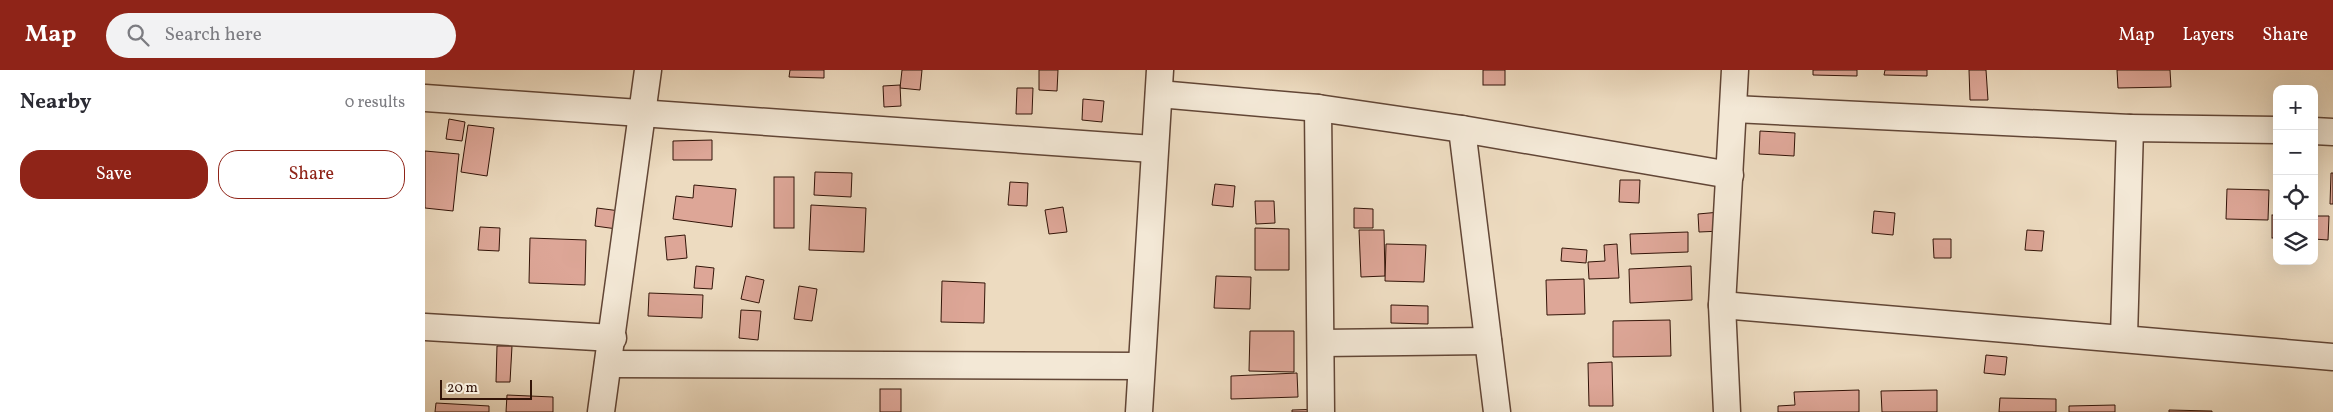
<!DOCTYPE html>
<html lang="en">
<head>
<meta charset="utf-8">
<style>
  :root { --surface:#fff; --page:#f2f2f3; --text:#2b2b33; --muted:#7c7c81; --line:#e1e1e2; --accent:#8f2418 }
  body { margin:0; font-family:Vollkorn,serif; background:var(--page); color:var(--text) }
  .controls { position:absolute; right:15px; top:15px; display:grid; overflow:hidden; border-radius:10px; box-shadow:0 5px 20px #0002 }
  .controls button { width:45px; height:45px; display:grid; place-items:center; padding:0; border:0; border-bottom:1px solid var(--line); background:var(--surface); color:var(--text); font:25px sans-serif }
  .scale { position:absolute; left:15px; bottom:12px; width:92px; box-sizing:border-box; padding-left:5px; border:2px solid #331408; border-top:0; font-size:14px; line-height:18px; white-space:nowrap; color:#331408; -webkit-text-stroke:4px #f3e8d6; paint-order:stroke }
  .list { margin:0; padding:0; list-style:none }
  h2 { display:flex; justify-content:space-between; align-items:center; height:65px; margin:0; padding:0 20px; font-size:21px }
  h2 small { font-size:16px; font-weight:400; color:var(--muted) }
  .actions { display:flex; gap:10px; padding:15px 20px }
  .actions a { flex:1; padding:11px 0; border:1px solid var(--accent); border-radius:20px; text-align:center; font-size:18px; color:var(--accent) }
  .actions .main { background:var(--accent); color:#fff }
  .icon { flex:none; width:28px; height:28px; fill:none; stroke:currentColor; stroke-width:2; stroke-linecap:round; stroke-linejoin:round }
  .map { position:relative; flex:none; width:1908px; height:342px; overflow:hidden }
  header { display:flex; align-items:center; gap:30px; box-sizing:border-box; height:70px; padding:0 25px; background:var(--accent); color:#fff }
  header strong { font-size:24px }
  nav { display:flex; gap:28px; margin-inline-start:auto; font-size:18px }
  .search { width:350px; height:45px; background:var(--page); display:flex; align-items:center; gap:12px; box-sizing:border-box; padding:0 18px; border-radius:28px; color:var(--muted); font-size:19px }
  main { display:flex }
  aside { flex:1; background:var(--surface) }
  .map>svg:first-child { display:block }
</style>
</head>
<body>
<header>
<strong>Map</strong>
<div class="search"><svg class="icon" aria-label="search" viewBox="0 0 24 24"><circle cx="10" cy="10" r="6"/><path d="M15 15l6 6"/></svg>Search here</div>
<nav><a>Map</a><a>Layers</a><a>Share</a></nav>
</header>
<main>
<aside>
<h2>Nearby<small>0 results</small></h2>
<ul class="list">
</ul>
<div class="actions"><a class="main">Save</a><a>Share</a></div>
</aside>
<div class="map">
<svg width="1908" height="342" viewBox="0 0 1908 342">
  <rect width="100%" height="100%" fill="#eddbc0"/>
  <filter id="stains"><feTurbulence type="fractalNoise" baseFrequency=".004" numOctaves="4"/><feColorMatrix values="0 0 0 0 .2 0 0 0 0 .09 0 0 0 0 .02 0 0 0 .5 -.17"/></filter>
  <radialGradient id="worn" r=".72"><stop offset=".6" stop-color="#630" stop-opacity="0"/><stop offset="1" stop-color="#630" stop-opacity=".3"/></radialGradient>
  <g fill="#dda697" stroke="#331408">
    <polygon points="365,0 399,0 399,8 364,7"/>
    <polygon points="477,0 497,0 495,20 475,18"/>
    <polygon points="614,0 633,0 632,21 614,20"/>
    <rect x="1058" y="0" width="22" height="15"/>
    <polygon points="1388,0 1432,0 1432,6 1388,5"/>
    <polygon points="1460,0 1502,0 1502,6 1459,5"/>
    <polygon points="1544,0 1561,0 1563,30 1545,30"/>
    <polygon points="1692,0 1745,0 1746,17 1693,18"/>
    <polygon points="475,15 476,36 459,37 458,16"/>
    <polygon points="592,18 608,18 607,44 591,44"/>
    <polygon points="658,29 679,31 677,52 657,50"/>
    <polygon points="24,49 40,52 37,71 21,69"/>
    <polygon points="43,55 69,58 62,106 36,102"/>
    <polygon points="1335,61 1370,63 1369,86 1334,84"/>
    <polygon points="287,70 287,90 248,90 248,71"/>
    <polygon points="0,81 34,84 28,141 0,138"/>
    <polygon points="390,102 427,103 426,127 389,125"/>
    <polygon points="1906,103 1908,103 1908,134 1905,134"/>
    <rect x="349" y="107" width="20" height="51"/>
    <polygon points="1195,110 1215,110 1214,133 1194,132"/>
    <polygon points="585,112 603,113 602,136 583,135"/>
    <polygon points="790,114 810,116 808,137 787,135"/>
    <polygon points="269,115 311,119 307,157 248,149 251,126 268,128"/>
    <polygon points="1802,119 1844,120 1843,150 1801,149"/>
    <polygon points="830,131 849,131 850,153 831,154"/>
    <polygon points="386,135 441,138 439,182 384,180"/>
    <polygon points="638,137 642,162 624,164 620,140"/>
    <polygon points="172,138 195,141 192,159 170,156"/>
    <polygon points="929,138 948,139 948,158 929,158"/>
    <polygon points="1449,141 1470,143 1468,165 1447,163"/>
    <polygon points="1295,142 1297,161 1274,162 1273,144"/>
    <rect x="1847" y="145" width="5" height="23"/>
    <polygon points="1889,146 1904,146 1903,170 1889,169"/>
    <polygon points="55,157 75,158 74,181 53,180"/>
    <polygon points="830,158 864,159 864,200 830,200"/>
    <polygon points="934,160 959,160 960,206 936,207"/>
    <polygon points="1602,160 1619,161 1617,181 1600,180"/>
    <polygon points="1263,162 1263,182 1206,184 1205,164"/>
    <polygon points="260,165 262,188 242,190 240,167"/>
    <polygon points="105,168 161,170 160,215 104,213"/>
    <polygon points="1508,169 1526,169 1526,188 1509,188"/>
    <polygon points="961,174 1001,175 999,212 960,211"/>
    <polygon points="1192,174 1194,208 1164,209 1163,192 1180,191 1179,175"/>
    <polygon points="1137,178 1162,180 1161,193 1136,191"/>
    <polygon points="271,196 289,198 287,219 269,218"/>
    <polygon points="1266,196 1267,230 1205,233 1204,199"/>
    <polygon points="321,206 339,210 334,233 316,229"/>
    <polygon points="791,206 826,207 825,239 789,238"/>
    <polygon points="1159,209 1160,244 1122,245 1121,210"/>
    <polygon points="517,211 560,213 559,253 516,252"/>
    <polygon points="374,216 392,219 387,251 369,249"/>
    <polygon points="224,223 278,225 277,248 223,246"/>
    <polygon points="966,235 1003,236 1003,254 966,253"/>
    <polygon points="316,240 336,241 333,270 314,268"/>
    <polygon points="1245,250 1246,286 1188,287 1188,251"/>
    <polygon points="825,261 869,261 869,302 824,301"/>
    <polygon points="72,276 87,276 85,312 71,312"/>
    <polygon points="1561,285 1582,287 1580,305 1559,303"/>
    <polygon points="1187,292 1188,336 1164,336 1163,293"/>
    <polygon points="872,303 873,327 806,329 806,306"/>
    <rect x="455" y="319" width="21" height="23"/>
    <polygon points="1434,320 1434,342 1353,342 1353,336 1370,335 1369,322"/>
    <polygon points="1512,320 1512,342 1457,342 1456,321"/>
    <polygon points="82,325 128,327 128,342 81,342"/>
    <polygon points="1575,328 1631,329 1631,342 1574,342"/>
    <polygon points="11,333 64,336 64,342 10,342"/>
    <polygon points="1690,335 1690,342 1644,342 1644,336"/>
    <polygon points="899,339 899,342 867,342 867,340"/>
    <polygon points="1744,340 1787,341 1787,342 1744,342"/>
  </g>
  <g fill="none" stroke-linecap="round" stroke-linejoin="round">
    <g stroke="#624636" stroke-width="29">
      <g id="minor">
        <polyline points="734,24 893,38 1037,59 1305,105"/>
        <polyline points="0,28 728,79"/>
        <polyline points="893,38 896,342"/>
        <polyline points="1309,39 1705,58"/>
        <polyline points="1037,59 1072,342"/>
        <polyline points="1889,61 1908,62"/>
        <polyline points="1297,235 1908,287"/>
        <polyline points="0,257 188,268"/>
        <polyline points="1699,267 1705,58 1852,60"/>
        <polyline points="896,273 1063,271"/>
        <polyline points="183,294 716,296"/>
        <polyline points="176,342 223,0"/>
        <polyline points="714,342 735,0"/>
        <polyline points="1302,342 1297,235 1310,0"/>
      </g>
    </g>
    <use href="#minor" stroke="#f3e8d6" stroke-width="26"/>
  </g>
  <rect width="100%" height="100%" filter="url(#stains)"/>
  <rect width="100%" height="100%" fill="url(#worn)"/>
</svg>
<div class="controls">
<button>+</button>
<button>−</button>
<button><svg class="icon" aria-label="locate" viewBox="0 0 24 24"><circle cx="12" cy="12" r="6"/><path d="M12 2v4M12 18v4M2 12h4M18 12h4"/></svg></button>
<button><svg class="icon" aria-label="layers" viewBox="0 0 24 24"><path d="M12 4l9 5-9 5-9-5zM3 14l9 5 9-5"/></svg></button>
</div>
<div class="scale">20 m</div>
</div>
</main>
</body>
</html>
